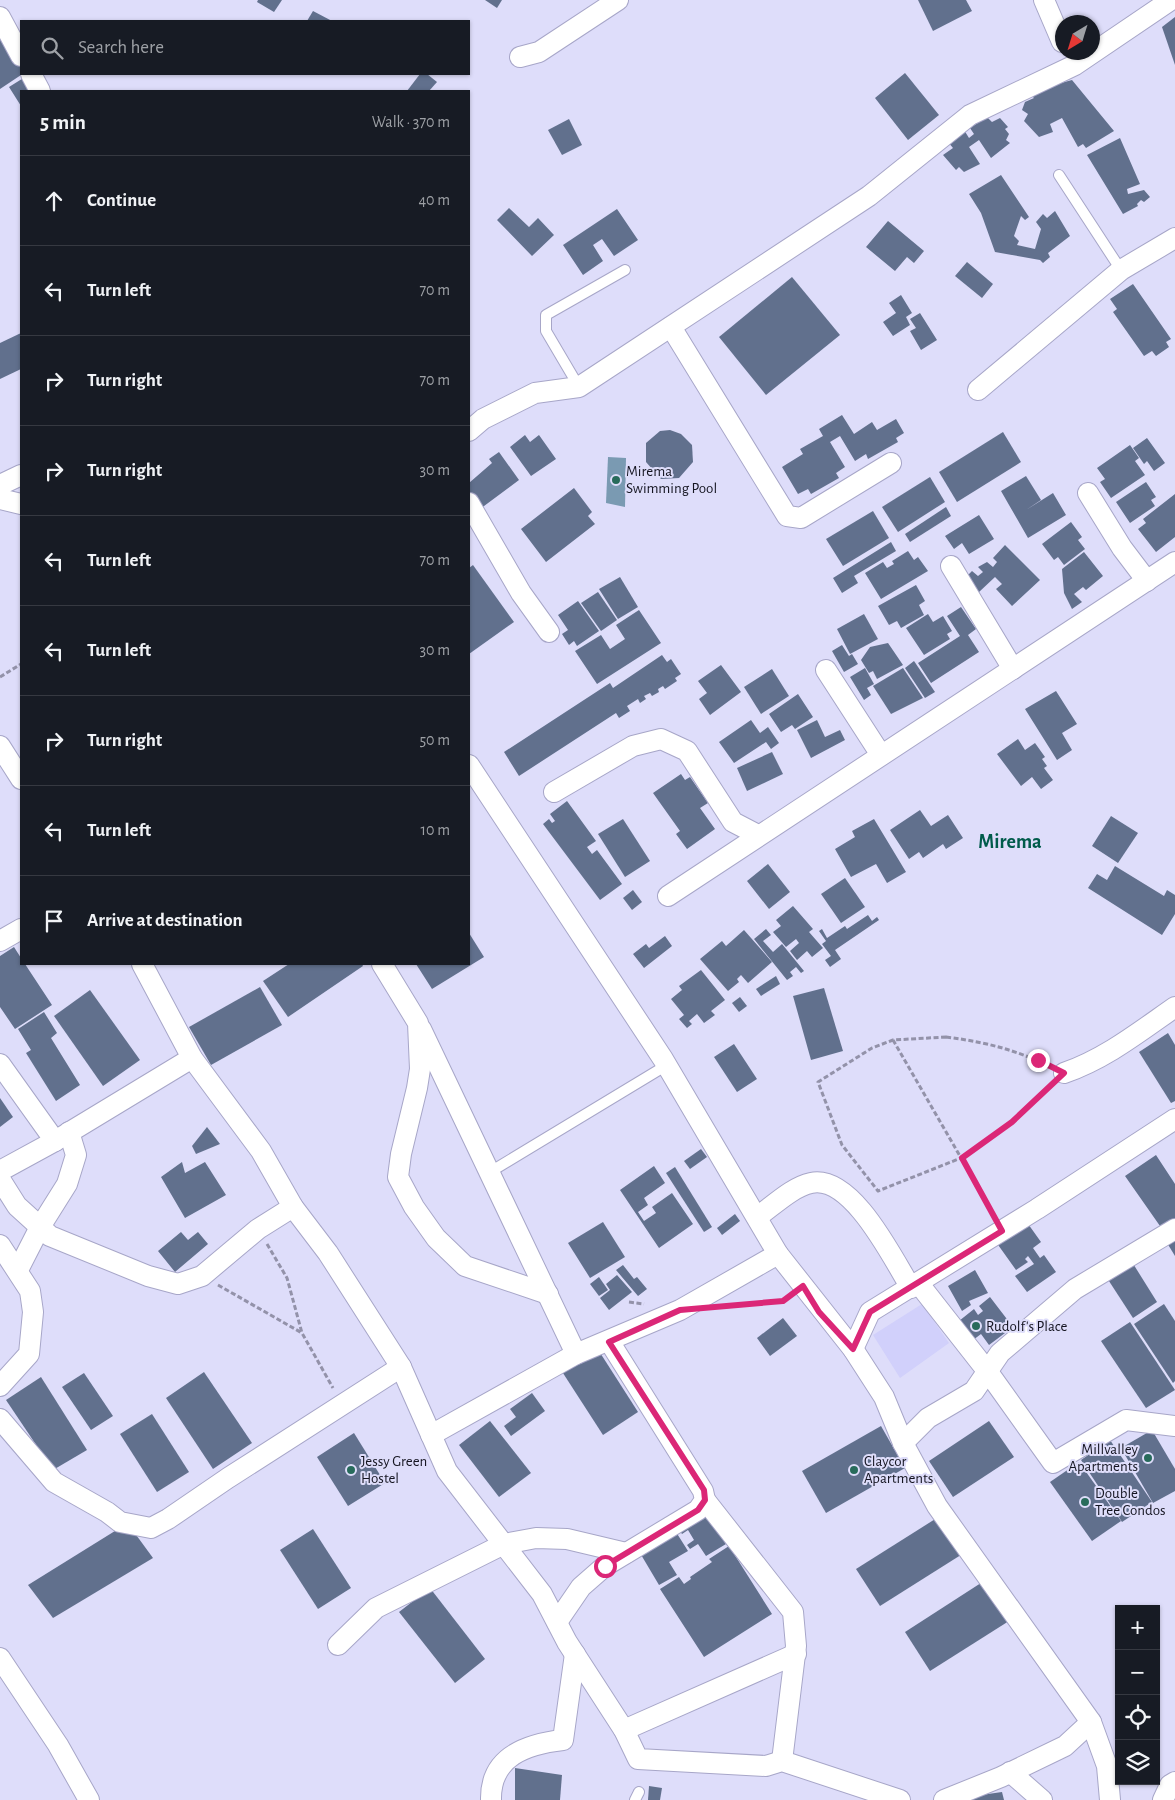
<!DOCTYPE html>
<html lang="en">
<head>
<meta charset="utf-8">
<style>
  :root { --surface:#171b24; --page:#242831; --text:#f1f3f6; --muted:#9ea1a6; --line:#363941 }
  body { margin:0; font-family:"Alegreya Sans",sans-serif; background:var(--page); color:var(--text) }
  .controls { position:absolute; right:15px; bottom:15px; display:grid; overflow:hidden; border-radius:0px; box-shadow:0 1px 4px #0004 }
  .controls button { width:45px; height:45px; display:grid; place-items:center; padding:0; border:0; border-bottom:1px solid var(--line); background:var(--surface); color:var(--text); font:25px sans-serif }
  .compass { position:absolute; left:1055px; top:15px; width:45px; height:45px; border-radius:50%; background:var(--surface); box-shadow:0 1px 4px #0004; rotate:218deg }
  .stop { position:absolute; width:15px; height:15px; margin:-11px; border:4px solid #db2777; border-radius:50%; background:#fff }
  .stop.end { background:#db2777; border-color:#fff; box-shadow:0 1px 5px #0008 }
  .list { margin:0; padding:0; list-style:none }
  h2 { display:flex; justify-content:space-between; align-items:center; height:65px; margin:0; padding:0 20px; font-size:21px }
  h2 small { font-size:16px; font-weight:400; color:var(--muted) }
  .list li { display:grid; grid-template-columns:32px 1fr auto; gap:15px; align-items:center; box-sizing:border-box; height:90px; padding:0 20px; border-top:1px solid var(--line) }
  .list b { display:block; font-size:19px; white-space:nowrap }
  .list em { font-size:16px; font-style:normal; color:var(--muted) }
  .icon { flex:none; width:28px; height:28px; fill:none; stroke:currentColor; stroke-width:2; stroke-linecap:round; stroke-linejoin:round }
  .map { position:relative; flex:none; width:1175px; height:1800px; overflow:hidden }
  .search { position:absolute; background:var(--surface); box-shadow:0 1px 4px #0004; left:20px; top:20px; width:450px; height:55px; display:flex; align-items:center; gap:12px; box-sizing:border-box; padding:0 18px; border-radius:0px; color:var(--muted); font-size:19px }
  .panel { position:absolute; background:var(--surface); box-shadow:0 1px 4px #0004; left:20px; top:90px; width:450px; height:875px; border-radius:0px }
  .map>svg:first-child { display:block }
</style>
</head>
<body>
<div class="map">
<svg width="1175" height="1800" viewBox="0 0 1175 1800">
  <rect width="100%" height="100%" fill="#deddfa"/>
  <polygon fill="#d1d0fb" points="922,1304 949,1343 900,1378 873,1335"/>
  <polygon fill="#7a9ab2" points="608,457 626,458 625,507 606,503"/>
  <g fill="#61708d">
    <polygon points="258,0 282,0 274,12 257,2"/>
    <polygon points="485,0 502,0 497,8"/>
    <polygon points="918,0 966,0 972,11 933,31"/>
    <polygon points="313,11 332,21 307,21"/>
    <polygon points="1175,17 1175,65 1162,27"/>
    <polygon points="0,35 21,67 21,75 0,89"/>
    <polygon points="905,73 939,115 908,140 875,98"/>
    <polygon points="420,74 427,74 437,82 429,91 407,91"/>
    <polygon points="25,77 34,91 21,91 21,106 9,87"/>
    <polygon points="1072,80 1114,131 1086,148 1083,144 1078,147 1062,118 1050,124 1053,132 1039,137 1024,121 1028,114 1022,110 1025,102 1034,98 1028,92"/>
    <polygon points="987,117 992,122 1000,118 1008,127 1005,129 1009,134 1006,140 1010,143 991,158 979,140 969,147 980,164 964,172 959,167 956,170 943,155 953,148 948,142 964,130 969,138 974,134 970,128"/>
    <polygon points="569,119 582,145 562,155 548,130"/>
    <polygon points="1120,138 1140,184 1127,189 1128,194 1144,190 1150,197 1144,202 1141,200 1137,204 1138,206 1123,214 1087,155"/>
    <polygon points="1001,175 1029,217 1025,220 1021,216 1014,236 1019,241 1017,245 1035,249 1041,229 1036,222 1043,214 1047,218 1055,211 1070,236 1048,253 1050,257 1043,263 1040,260 995,252 981,213 969,194"/>
    <polygon points="509,208 529,227 538,218 554,235 532,256 497,220"/>
    <polygon points="617,209 638,240 614,256 602,239 593,245 603,261 583,275 563,245"/>
    <polygon points="888,221 924,251 914,263 907,257 895,271 866,247"/>
    <polygon points="967,262 993,284 982,298 955,276"/>
    <polygon points="792,277 840,335 766,395 719,337"/>
    <polygon points="1133,284 1171,339 1166,342 1169,347 1156,356 1152,351 1144,356 1113,312 1117,309 1110,299"/>
    <polygon points="901,295 912,313 906,317 910,325 893,336 883,322 896,313 889,303"/>
    <polygon points="920,313 937,340 921,350 910,331 916,328 910,319"/>
    <polygon points="21,333 21,369 0,379 0,343"/>
    <polygon points="842,415 854,434 872,422 877,430 896,419 904,433 896,438 898,442 868,459 866,454 855,461 840,436 830,442 845,467 836,473 839,478 811,494 808,489 798,494 782,467 803,454 800,449 823,436 819,429"/>
    <polygon points="670,430 681,434 692,445 693,462 679,478 661,479 646,462 646,443 660,431"/>
    <polygon points="1003,432 1021,462 957,502 939,472"/>
    <polygon points="525,435 530,442 539,435 556,459 531,476 510,447"/>
    <polygon points="1147,438 1165,463 1154,471 1147,461 1144,464 1133,448"/>
    <polygon points="1130,445 1139,458 1135,461 1145,475 1111,498 1100,482 1105,479 1097,468"/>
    <polygon points="499,452 519,480 480,509 469,494 469,483 492,463 489,459"/>
    <polygon points="1026,476 1041,500 1026,510 1053,493 1066,515 1028,538 1001,491"/>
    <polygon points="930,477 945,502 898,532 882,507"/>
    <polygon points="1146,482 1156,497 1151,500 1155,506 1130,523 1116,502"/>
    <polygon points="574,488 592,512 588,516 595,524 546,562 521,529"/>
    <polygon points="1175,494 1175,537 1156,552 1138,529 1146,523 1143,519"/>
    <polygon points="946,507 951,516 910,542 905,534"/>
    <polygon points="873,511 889,538 843,566 826,539"/>
    <polygon points="979,515 994,539 969,554 962,543 954,549 945,536"/>
    <polygon points="1071,522 1082,537 1078,540 1085,549 1064,565 1058,557 1054,560 1042,544"/>
    <polygon points="891,542 896,551 854,576 858,583 842,593 833,578"/>
    <polygon points="1005,545 1040,580 1012,606 996,589 1002,584 995,577 978,593 968,582 971,579 967,576 972,571 978,576 983,572 978,567 987,562 993,567 997,562 993,558"/>
    <polygon points="908,551 914,560 918,557 928,571 881,599 865,573 883,562 887,568 894,564 892,561"/>
    <polygon points="1084,552 1103,576 1086,590 1083,587 1074,594 1082,602 1072,609 1064,593 1062,569"/>
    <polygon points="473,565 514,622 469,654 469,568"/>
    <polygon points="620,577 638,607 618,619 599,589"/>
    <polygon points="916,585 925,601 919,605 924,615 901,628 897,621 889,625 878,606"/>
    <polygon points="598,592 617,620 601,631 581,603"/>
    <polygon points="578,601 599,631 577,646 574,641 569,645 562,634 568,630 558,615"/>
    <polygon points="961,607 976,629 968,635 979,652 931,683 918,663 960,636 947,616"/>
    <polygon points="639,610 661,643 597,684 575,651 601,635 610,649 625,639 616,625"/>
    <polygon points="864,614 878,639 850,654 837,629"/>
    <polygon points="928,614 933,622 943,616 952,631 947,634 950,639 924,655 906,628"/>
    <polygon points="888,643 903,665 877,679 873,671 869,673 861,660 870,647"/>
    <polygon points="842,645 849,656 852,654 858,664 844,672 832,651"/>
    <polygon points="662,655 667,662 671,659 681,674 675,678 677,681 665,689 663,686 658,689 659,692 652,696 650,693 644,696 646,699 640,703 638,699 627,706 630,711 619,718 616,713 519,776 504,752 610,683 613,688"/>
    <polygon points="914,661 935,692 925,698 905,668"/>
    <polygon points="721,665 741,692 710,715 699,699 707,693 698,681"/>
    <polygon points="865,668 874,684 867,688 871,695 864,700 850,677"/>
    <polygon points="903,668 923,698 891,714 873,686"/>
    <polygon points="772,669 789,696 761,714 744,687"/>
    <polygon points="1056,691 1077,724 1062,733 1072,750 1057,760 1025,709"/>
    <polygon points="798,694 813,717 795,729 792,725 781,732 769,714"/>
    <polygon points="751,720 760,733 768,727 779,743 771,749 766,742 734,763 719,742"/>
    <polygon points="817,720 825,737 840,730 845,740 811,758 797,730"/>
    <polygon points="1018,739 1025,750 1035,743 1045,757 1042,759 1047,766 1044,768 1053,780 1041,789 1032,777 1021,786 997,754"/>
    <polygon points="772,752 783,774 747,791 737,768"/>
    <polygon points="681,774 685,780 690,777 708,803 700,808 715,829 687,849 676,834 680,831 653,793"/>
    <polygon points="567,801 596,841 587,847 592,854 597,850 622,884 600,900 543,824 549,819 552,823 555,821 550,814"/>
    <polygon points="920,810 931,826 948,815 963,838 946,849 943,844 923,858 919,852 909,859 890,830"/>
    <polygon points="1111,816 1138,833 1118,863 1092,846"/>
    <polygon points="623,819 650,861 625,877 598,834"/>
    <polygon points="874,819 906,872 887,883 876,864 851,877 835,849 855,837 852,831"/>
    <polygon points="768,864 790,892 769,909 747,881"/>
    <polygon points="1115,866 1164,896 1167,890 1175,895 1175,914 1162,935 1088,888 1097,874 1107,880"/>
    <polygon points="845,878 865,907 841,923 821,894"/>
    <polygon points="633,890 642,902 632,910 623,898"/>
    <polygon points="793,906 813,929 809,932 823,948 812,957 807,951 797,960 790,951 799,943 796,939 786,947 773,932 781,926 776,920"/>
    <polygon points="868,915 872,921 877,917 879,920 835,950 841,959 830,967 825,960 831,956 822,944 826,941 819,931 822,929 827,938 845,926 847,929"/>
    <polygon points="766,929 771,935 763,941 773,952 782,944 804,971 801,973 796,967 790,972 793,976 787,980 754,939"/>
    <polygon points="744,930 772,962 748,983 741,975 737,979 739,982 728,991 700,959 722,941 726,946"/>
    <polygon points="469,933 484,957 432,989 416,964 469,964"/>
    <polygon points="665,936 672,946 644,968 633,954 646,944 649,948"/>
    <polygon points="14,947 21,958 21,964 25,964 52,1005 15,1029 0,1007 0,956"/>
    <polygon points="289,964 362,964 363,966 288,1017 263,981"/>
    <polygon points="701,970 725,1000 711,1011 715,1015 704,1023 697,1014 689,1021 692,1024 687,1028 679,1019 684,1015 671,999 682,990 679,986"/>
    <polygon points="776,976 780,984 761,996 756,989"/>
    <polygon points="260,987 282,1025 211,1065 189,1027"/>
    <polygon points="824,988 843,1051 811,1060 793,996"/>
    <polygon points="90,990 140,1060 103,1086 54,1016"/>
    <polygon points="740,997 747,1006 739,1012 732,1003"/>
    <polygon points="44,1012 57,1033 51,1038 80,1085 56,1101 26,1053 31,1050 18,1029"/>
    <polygon points="1168,1033 1175,1045 1175,1101 1171,1103 1139,1052"/>
    <polygon points="734,1044 757,1079 737,1092 714,1057"/>
    <polygon points="0,1098 13,1117 0,1127"/>
    <polygon points="207,1127 220,1144 196,1154 192,1146"/>
    <polygon points="701,1149 707,1157 690,1169 684,1161"/>
    <polygon points="1156,1155 1175,1184 1175,1224 1170,1227 1167,1222 1160,1226 1125,1176"/>
    <polygon points="182,1162 185,1173 205,1162 226,1195 185,1218 161,1177"/>
    <polygon points="654,1166 665,1183 644,1198 648,1205 638,1212 644,1221 656,1213 652,1207 672,1193 693,1224 659,1248 620,1190"/>
    <polygon points="675,1167 712,1227 704,1232 666,1173"/>
    <polygon points="735,1214 740,1221 722,1235 717,1228"/>
    <polygon points="1026,1221 1041,1242 1033,1248 1040,1258 1044,1255 1056,1272 1027,1292 1015,1276 1034,1264 1028,1256 1025,1259 1028,1262 1016,1270 996,1242"/>
    <polygon points="603,1222 625,1257 590,1278 568,1243"/>
    <polygon points="1175,1231 1175,1256 1164,1238"/>
    <polygon points="181,1232 188,1240 198,1232 208,1244 175,1272 158,1251"/>
    <polygon points="1132,1262 1157,1302 1133,1318 1107,1278"/>
    <polygon points="623,1265 634,1279 637,1277 647,1289 638,1296 616,1270"/>
    <polygon points="975,1270 988,1293 969,1301 971,1305 962,1311 948,1286"/>
    <polygon points="617,1275 632,1292 609,1310 600,1298 610,1290 606,1284"/>
    <polygon points="599,1277 608,1290 599,1296 590,1284"/>
    <polygon points="990,1297 1013,1327 989,1345 981,1334 973,1340 959,1321 974,1309 978,1315 983,1311 979,1306"/>
    <polygon points="1164,1304 1175,1321 1175,1381 1173,1383 1134,1324"/>
    <polygon points="783,1318 797,1336 770,1356 757,1338"/>
    <polygon points="1130,1322 1175,1390 1146,1408 1101,1341"/>
    <polygon points="597,1348 638,1412 603,1435 561,1370"/>
    <polygon points="204,1372 252,1443 213,1469 166,1398"/>
    <polygon points="84,1373 113,1416 91,1430 62,1387"/>
    <polygon points="41,1377 87,1450 53,1470 6,1400"/>
    <polygon points="532,1393 545,1411 511,1436 504,1426 516,1417 510,1409"/>
    <polygon points="152,1414 189,1472 157,1492 120,1434"/>
    <polygon points="490,1421 531,1473 499,1497 459,1445"/>
    <polygon points="989,1421 1014,1457 953,1497 929,1461"/>
    <polygon points="881,1426 905,1468 826,1513 802,1471"/>
    <polygon points="1152,1430 1175,1469 1175,1491 1153,1503 1121,1448"/>
    <polygon points="354,1433 385,1483 348,1506 317,1457"/>
    <polygon points="1110,1440 1152,1502 1122,1522 1081,1460"/>
    <polygon points="1079,1462 1121,1521 1092,1541 1050,1482"/>
    <polygon points="707,1514 726,1544 706,1556 698,1544 690,1549 687,1545 694,1540 688,1530 682,1534 680,1531"/>
    <polygon points="940,1516 964,1553 880,1606 856,1569"/>
    <polygon points="123,1526 134,1532 153,1558 53,1618 28,1585"/>
    <polygon points="313,1529 351,1588 318,1609 280,1550"/>
    <polygon points="676,1532 688,1551 669,1562 677,1575 659,1585 640,1553"/>
    <polygon points="729,1546 772,1614 704,1657 660,1589 679,1577 684,1584 691,1579 690,1577 712,1562 709,1559"/>
    <polygon points="984,1581 1009,1621 930,1671 905,1632"/>
    <polygon points="430,1588 485,1659 455,1683 399,1612"/>
    <polygon points="515,1768 562,1775 560,1800 515,1800"/>
    <polygon points="649,1786 662,1788 660,1800 648,1800"/>
    <polygon points="1002,1792 1004,1800 968,1800 967,1797"/>
  </g>
  <g fill="none" stroke-linecap="round" stroke-linejoin="round">
    <g stroke="#a7a6c8" stroke-width="12">
      <g id="lane">
        <polyline points="1059,175 1121,270"/>
        <polyline points="579,387 546,331 546,315 625,270"/>
        <polyline points="490,1172 667,1065"/>
        <polyline points="635,1800 639,1792"/>
      </g>
    </g>
    <g stroke="#a7a6c8" stroke-width="22">
      <g id="street">
        <polyline points="1044,0 1062,42"/>
        <polyline points="0,17 21,56"/>
        <polyline points="520,57 539,52 618,0"/>
        <polyline points="31,74 40,91"/>
        <polyline points="671,327 787,516 801,518 891,463"/>
        <polyline points="978,390 1121,270 1175,238"/>
        <polyline points="469,431 483,419 535,393 579,387 869,196 970,115 1075,65 1171,0"/>
        <polyline points="0,485 21,475"/>
        <polyline points="1088,493 1122,548 1147,581"/>
        <polyline points="0,499 21,504"/>
        <polyline points="469,503 521,593 549,632"/>
        <polyline points="951,566 1013,669"/>
        <polyline points="826,670 881,755"/>
        <polyline points="0,746 21,779"/>
        <polyline points="469,765 663,1059 778,1254 853,1349 884,1397 903,1443 937,1506 1091,1722 1065,1746 1001,1777 944,1800"/>
        <polyline points="554,792 633,746 661,739 687,751 733,822 758,835"/>
        <polyline points="668,896 1175,562"/>
        <polyline points="0,941 21,929"/>
        <polyline points="142,964 192,1058 261,1151 293,1207 328,1253 401,1367 447,1471 542,1594 567,1642 624,1730 638,1759 766,1766 782,1761 900,1800"/>
        <polyline points="382,964 418,1023 420,1069 417,1088 401,1154 398,1177 414,1207 436,1238 465,1266 548,1294"/>
        <polyline points="421,1029 576,1354"/>
        <polyline points="0,1064 55,1141"/>
        <path d="M 1064,1073 C 1105,1059 1139,1032 1175,1007"/>
        <polyline points="0,1171 55,1141 192,1058"/>
        <polyline points="0,1179 17,1206 50,1236 148,1276 178,1284 202,1276 258,1229 293,1207"/>
        <path d="M 757,1217 C 773,1206 792,1187 811,1183 C 852,1174 893,1259 911,1288"/>
        <polyline points="0,1245 30,1291 33,1312 29,1354 0,1386"/>
        <polyline points="18,1270 40,1227 67,1184 76,1155 69,1132"/>
        <polyline points="919,1284 988,1372 1053,1463 1126,1420 1175,1426"/>
        <polyline points="853,1349 870,1312 1037,1209 1175,1119"/>
        <polyline points="0,1419 54,1482 107,1512 120,1522 151,1528 168,1519 228,1478 401,1367"/>
        <polyline points="431,1435 576,1354 680,1310 778,1254"/>
        <polyline points="903,1443 928,1418 974,1391 1000,1353 1075,1289 1175,1229"/>
        <polyline points="705,1500 793,1612 796,1646 782,1761"/>
        <polyline points="557,1622 581,1587 605,1566 698,1510 705,1500 703,1491 609,1341"/>
        <polyline points="338,1645 376,1608 504,1544 536,1538 567,1539 626,1553"/>
        <polyline points="0,1658 58,1745 89,1800"/>
        <polyline points="1091,1722 1107,1766 1110,1800"/>
        <polyline points="624,1730 796,1654"/>
        <polyline points="1010,1772 1042,1800"/>
        <path d="M 491,1800 C 490,1756 527,1744 563,1740 L 575,1654"/>
        <polyline points="1163,1800 1170,1785 1175,1782"/>
      </g>
    </g>
    <g stroke="#9392a9" stroke-width="3" stroke-dasharray="5 2.5" stroke-linecap="butt">
      <polyline points="0,677 21,664"/>
      <path d="M 946,1037 C 993,1043 1022,1052 1064,1073 L 1012,1122 L 961,1158 L 878,1191 L 842,1145 L 818,1082 L 872,1048 L 893,1040 Z"/>
      <polyline points="893,1040 994,1215"/>
      <polyline points="267,1244 287,1278 302,1333 333,1388"/>
      <polyline points="218,1285 302,1333"/>
      <polyline points="629,1302 644,1304"/>
      <polyline points="725,1307 783,1301 789,1297"/>
    </g>
    <use href="#lane" stroke="#fff" stroke-width="10"/>
    <use href="#street" stroke="#fff" stroke-width="20"/>
  </g>
  <g fill="none" stroke-linecap="round" stroke-linejoin="round">
    <polyline stroke="#db2777" stroke-width="6" points="605,1566 698,1510 705,1500 704,1490 609,1342 680,1310 783,1301 803,1286 819,1312 853,1349 870,1312 1002,1231 962,1158 1012,1122 1064,1073 1038,1060"/>
  </g>
  <g fill="#286b5b" stroke="#deddfa" stroke-width="2">
    <circle cx="616" cy="480" r="5"/>
    <circle cx="976" cy="1326" r="5"/>
    <circle cx="1148" cy="1458" r="5"/>
    <circle cx="351" cy="1470" r="5"/>
    <circle cx="854" cy="1470" r="5"/>
    <circle cx="1085" cy="1502" r="5"/>
  </g>
  <g text-anchor="middle" dominant-baseline="central" stroke-width="4" stroke-linejoin="round" paint-order="stroke">
    <g font-size="15" fill="#151521" stroke="#deddfa" text-anchor="start">
      <text x="626" y="471">Mirema<tspan x="626" dy="17">Swimming Pool</tspan></text>
      <text x="986" y="1326">Rudolf's Place</text>
      <text x="1138" y="1449" text-anchor="end">Millvalley<tspan x="1138" dy="17">Apartments</tspan></text>
      <text x="361" y="1461">Jessy Green<tspan x="361" dy="17">Hostel</tspan></text>
      <text x="864" y="1461">Claycor<tspan x="864" dy="17">Apartments</tspan></text>
      <text x="1095" y="1493">Double<tspan x="1095" dy="17">Tree Condos</tspan></text>
    </g>
    <g font-size="20" font-weight="bold" fill="#005b4b" stroke="#deddfa">
      <text x="1010" y="842">Mirema</text>
    </g>
  </g>
</svg>
<div class="controls">
<button>+</button>
<button>−</button>
<button><svg class="icon" aria-label="locate" viewBox="0 0 24 24"><circle cx="12" cy="12" r="6"/><path d="M12 2v4M12 18v4M2 12h4M18 12h4"/></svg></button>
<button><svg class="icon" aria-label="layers" viewBox="0 0 24 24"><path d="M12 4l9 5-9 5-9-5zM3 14l9 5 9-5"/></svg></button>
</div>
<svg class="compass" viewBox="-18 -18 36 36"><path d="M0-13l5 13h-10z" fill="#e53935"/><path d="M0 13l5-13h-10z" fill="#9ea1a6"/></svg>
<div class="stop" style="left:605px;top:1566px"></div>
<div class="stop end" style="left:1038px;top:1060px"></div>
<div class="search"><svg class="icon" aria-label="search" viewBox="0 0 24 24"><circle cx="10" cy="10" r="6"/><path d="M15 15l6 6"/></svg>Search here</div>
<section class="panel">
<h2>5 min<small>Walk · 370 m</small></h2>
<ul class="list">
<li><svg class="icon" aria-label="ahead" viewBox="0 0 24 24"><path d="M12 20V5M6 11l6-6 6 6"/></svg><div><b>Continue</b></div><em>40 m</em></li>
<li><svg class="icon" aria-label="left" viewBox="0 0 24 24"><path d="M17 20v-9H6M10 6l-5 5 5 5"/></svg><div><b>Turn left</b></div><em>70 m</em></li>
<li><svg class="icon" aria-label="right" viewBox="0 0 24 24"><path d="M7 20v-9h11M14 6l5 5-5 5"/></svg><div><b>Turn right</b></div><em>70 m</em></li>
<li><svg class="icon" aria-label="right" viewBox="0 0 24 24"><path d="M7 20v-9h11M14 6l5 5-5 5"/></svg><div><b>Turn right</b></div><em>30 m</em></li>
<li><svg class="icon" aria-label="left" viewBox="0 0 24 24"><path d="M17 20v-9H6M10 6l-5 5 5 5"/></svg><div><b>Turn left</b></div><em>70 m</em></li>
<li><svg class="icon" aria-label="left" viewBox="0 0 24 24"><path d="M17 20v-9H6M10 6l-5 5 5 5"/></svg><div><b>Turn left</b></div><em>30 m</em></li>
<li><svg class="icon" aria-label="right" viewBox="0 0 24 24"><path d="M7 20v-9h11M14 6l5 5-5 5"/></svg><div><b>Turn right</b></div><em>50 m</em></li>
<li><svg class="icon" aria-label="left" viewBox="0 0 24 24"><path d="M17 20v-9H6M10 6l-5 5 5 5"/></svg><div><b>Turn left</b></div><em>10 m</em></li>
<li><svg class="icon" aria-label="arrive" viewBox="0 0 24 24"><path d="M6 21V4h12l-3 4 3 4H6"/></svg><div><b>Arrive at destination</b></div></li>
</ul>
</section>
</div>
</body>
</html>
